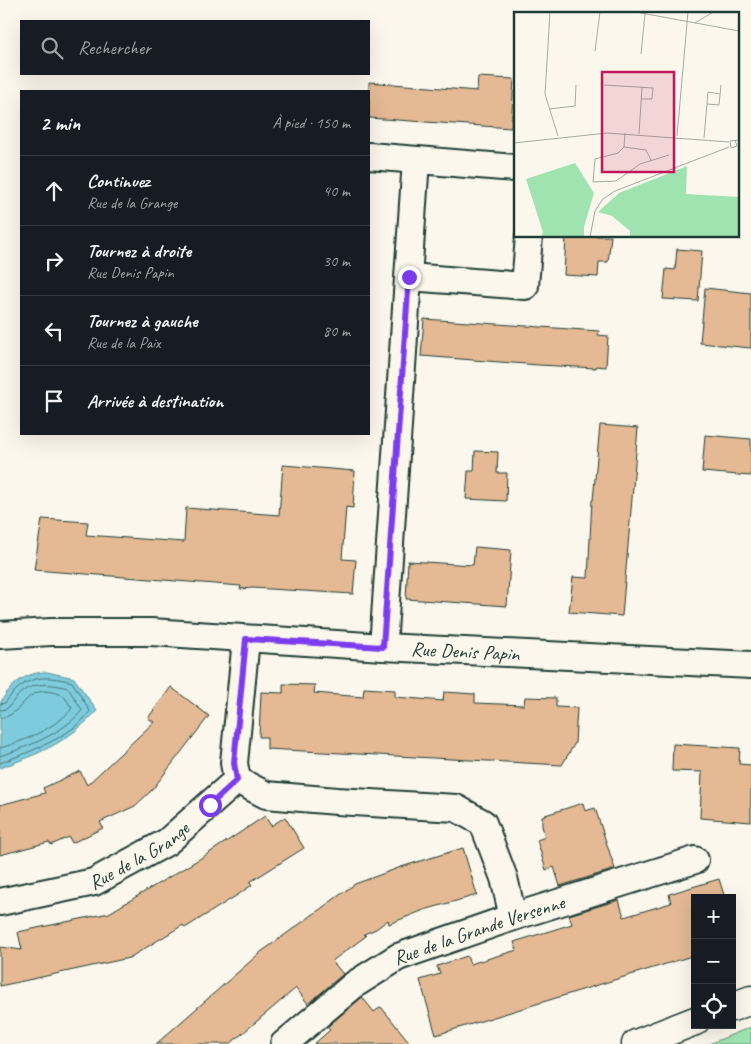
<!DOCTYPE html>
<html lang="fr">
<head>
<meta charset="utf-8">
<style>
  :root { --surface:#171b24; --page:#242831; --text:#f1f3f6; --muted:#9ea1a6; --line:#363941 }
  body { margin:0; font-family:Caveat,sans-serif; background:var(--page); color:var(--text) }
  .controls { position:absolute; right:15px; bottom:15px; display:grid; overflow:hidden; border-radius:0px; box-shadow:0 5px 20px #0002 }
  .controls button { width:45px; height:45px; display:grid; place-items:center; padding:0; border:0; border-bottom:1px solid var(--line); background:var(--surface); color:var(--text); font:25px sans-serif }
  .stop { position:absolute; width:15px; height:15px; margin:-11px; border:4px solid #7c3aed; border-radius:50%; background:#fff }
  .stop.end { background:#7c3aed; border-color:#fff; box-shadow:0 1px 5px #0008 }
  .list { margin:0; padding:0; list-style:none }
  h2 { display:flex; justify-content:space-between; align-items:center; height:65px; margin:0; padding:0 20px; font-size:21px }
  h2 small { font-size:16px; font-weight:400; color:var(--muted) }
  .list li { display:grid; grid-template-columns:32px 1fr auto; gap:15px; align-items:center; box-sizing:border-box; height:70px; padding:0 20px; border-top:1px solid var(--line) }
  .list b { display:block; font-size:19px; white-space:nowrap }
  .list p { margin:0; font-size:16px; white-space:nowrap; color:var(--muted) }
  .list em { font-size:16px; font-style:normal; color:var(--muted) }
  .icon { flex:none; width:28px; height:28px; fill:none; stroke:currentColor; stroke-width:2; stroke-linecap:round; stroke-linejoin:round }
  .map { position:relative; flex:none; width:751px; height:1044px; overflow:hidden }
  .search { position:absolute; background:var(--surface); box-shadow:0 5px 20px #0002; left:20px; top:20px; width:350px; height:55px; display:flex; align-items:center; gap:12px; box-sizing:border-box; padding:0 18px; border-radius:0px; color:var(--muted); font-size:19px }
  .panel { position:absolute; background:var(--surface); box-shadow:0 5px 20px #0002; left:20px; top:90px; width:350px; height:345px; border-radius:0px }
  .map>svg:first-child { display:block }
</style>
</head>
<body>
<div class="map">
<svg width="751" height="1044" viewBox="0 0 751 1044">
  <rect width="100%" height="100%" fill="#fbf7ec"/>
  <filter id="ink" filterUnits="userSpaceOnUse"><feTurbulence type="fractalNoise" baseFrequency=".02" numOctaves="2"/><feDisplacementMap in="SourceGraphic" scale="10" xChannelSelector="R" yChannelSelector="G"/><feConvolveMatrix kernelMatrix="1 2 1 2 8 2 1 2 1" color-interpolation-filters="sRGB"/></filter>
  <g filter="url(#ink)">
    <polygon fill="#9fe4b0" stroke="#5f9072" points="751,1027 751,1044 709,1044"/>
    <path fill="#7ecbdd" stroke="#589299" d="M 47,672 L 74,678 L 97,711 C 68,742 39,754 0,768 L 0,704 C 9,685 26,672 47,672 Z"/>
    <g fill="none" stroke-linecap="round" stroke-linejoin="round">
      <g stroke="#457678" stroke-width="1">
        <path d="M 0,704 L 5,703 C 24,676 42,674 72,682 L 90,711 C 74,736 27,753 0,763"/>
        <path d="M 0,710 C 9,710 10,705 15,699 C 29,681 48,683 68,688 L 82,710 C 66,732 25,748 0,756"/>
        <path d="M 0,718 C 20,717 23,693 43,691 C 49,691 57,693 63,695 L 72,708 C 60,726 20,743 0,748"/>
      </g>
    </g>
    <g fill="#e4b994" stroke="#1f3d34">
      <polygon points="478,77 514,79 511,128 369,118 369,82 477,91"/>
      <polygon points="566,236 611,236 608,262 599,262 598,277 564,275"/>
      <polygon points="677,249 702,251 698,301 663,299 666,269 675,270"/>
      <polygon points="705,288 751,293 751,348 700,343"/>
      <polygon points="424,319 599,331 598,335 608,336 606,367 596,366 596,368 539,365 421,356"/>
      <polygon points="600,425 638,428 622,616 569,612 573,577 588,578 592,500 593,500"/>
      <polygon points="705,435 751,439 751,476 702,472"/>
      <polygon points="475,451 498,452 497,473 507,473 506,501 466,499 468,471 474,471"/>
      <polygon points="283,465 355,471 353,508 346,507 342,559 356,560 353,594 253,588 240,589 241,586 34,570 42,519 88,522 86,535 184,542 186,508 279,515"/>
      <polygon points="475,547 511,550 507,606 406,599 408,561 473,565"/>
      <polygon points="283,684 315,685 314,693 363,697 364,688 395,690 395,697 443,701 444,692 475,694 475,703 524,705 525,697 556,698 556,707 577,708 575,743 562,765 267,749 267,737 259,737 261,692 283,693"/>
      <polygon points="171,687 209,716 152,790 135,806 100,822 103,828 72,843 69,837 51,845 49,842 0,855 0,805 45,793 43,788 80,771 87,785 154,722 148,718"/>
      <polygon points="673,744 740,748 739,764 751,765 751,822 700,818 702,772 672,771"/>
      <polygon points="583,803 585,811 595,808 615,869 560,886 554,867 546,870 537,840 545,837 542,826 542,816"/>
      <polygon points="265,816 271,826 285,817 304,848 250,882 252,885 239,894 185,928 183,925 129,958 0,986 0,947 22,950 18,932 109,913 206,855"/>
      <polygon points="463,848 477,895 424,910 389,924 388,920 376,929 364,934 366,936 332,961 343,974 308,1004 296,988 230,1044 156,1044 261,952 355,884 401,867"/>
      <polygon points="719,879 725,898 695,898 695,955 436,1035 420,980 440,974 437,966 467,956 470,964 517,950 514,942 572,924 569,915 619,900 624,917 671,903 669,894"/>
      <polygon points="362,997 374,1012 381,1007 411,1044 314,1044 330,1030 327,1027"/>
    </g>
    <g fill="none" stroke-linecap="round" stroke-linejoin="round">
      <g stroke="#1f3d34" stroke-width="30">
        <g id="minor">
          <polyline points="369,156 515,168"/>
          <polyline points="409,277 525,286 529,236"/>
          <path id="s1" d="M 0,635 L 51,632 L 151,632 L 383,647 L 751,665"/>
          <polyline points="383,647 416,160"/>
          <polyline points="237,780 266,795 337,801 456,808 483,823 504,878 513,917"/>
          <path id="s2" d="M 0,902 L 94,882 L 167,842 L 237,780 L 234,763 L 246,639"/>
          <path id="s3" d="M 284,1044 L 355,984 L 398,957 L 513,917 L 695,860"/>
        </g>
      </g>
      <g stroke="#1f3d34" stroke-width="31">
        <g id="secondary">
          <polyline points="732,1007 751,1000"/>
          <polyline points="636,1044 695,1021"/>
        </g>
      </g>
      <use href="#minor" stroke="#fbf7ec" stroke-width="26"/>
      <use href="#secondary" stroke="#fbf7ec" stroke-width="28"/>
    </g>
  </g>
  <g fill="none" stroke-linecap="round" stroke-linejoin="round" filter="url(#ink)">
    <polyline stroke="#7c3aed" stroke-width="6" points="210,805 237,780 234,763 246,639 383,647 409,277"/>
  </g>
  <g text-anchor="middle" dominant-baseline="central" stroke-width="4" stroke-linejoin="round" paint-order="stroke">
    <g font-size="20" fill="#1f3d34" stroke="#fbf7ec">
      <text stroke="none"><textPath href="#s1" startOffset="466">Rue Denis Papin</textPath></text>
      <text stroke="none"><textPath href="#s2" startOffset="148">Rue de la Grange</textPath></text>
      <text stroke="none"><textPath href="#s3" startOffset="229">Rue de la Grande Versenne</textPath></text>
    </g>
  </g>
  <g transform="translate(514 12)">
    <rect width="225" height="225" fill="#fbf7ec"/>
    <path d="M 61,151 L 80,181 L 70,215 L 70,225 L 27,225 L 29,220 L 12,167 ZM 173,154 L 172,182 L 225,185 L 225,225 L 116,225 L 116,219 L 98,204 L 84,200 L 105,181 Z" fill="#9fe4b0"/>
    <path fill="none" stroke="#a3ada2" stroke-width="1" d="M 36,0 L 31,82 L 44,124M 122,0 L 225,19M 181,11 L 199,0M 0,17 L 0,39M 81,39 L 86,0M 127,42 L 131,2M 90,73 L 139,76 L 138,87 L 127,87M 193,92 L 205,93 L 207,73M 35,97 L 61,94 L 62,73M 111,121 L 110,135 L 104,141 L 81,147 L 79,170 L 102,169 L 126,152 L 155,143M 125,122 L 128,75M 163,124 L 174,0M 190,126 L 194,80 L 206,82M 221,128 L 223,134 L 217,136 L 216,129 L 225,128M 0,131 L 93,121 L 215,130M 110,135 L 132,138 L 137,148M 76,225 L 81,199 L 89,187 L 101,179 L 215,135"/>
    <path fill="#c2185b" fill-opacity="0.15" stroke="#c2185b" stroke-width="2.5" d="M 88,60 L 160,60 L 160,160 L 88,160 Z"/>
    <rect width="225" height="225" fill="none" stroke="#1f3d34" stroke-width="2.5"/>
  </g>
</svg>
<div class="controls">
<button>+</button>
<button>−</button>
<button><svg class="icon" aria-label="locate" viewBox="0 0 24 24"><circle cx="12" cy="12" r="6"/><path d="M12 2v4M12 18v4M2 12h4M18 12h4"/></svg></button>
</div>
<div class="stop" style="left:210px;top:805px"></div>
<div class="stop end" style="left:409px;top:277px"></div>
<div class="search"><svg class="icon" aria-label="search" viewBox="0 0 24 24"><circle cx="10" cy="10" r="6"/><path d="M15 15l6 6"/></svg>Rechercher</div>
<section class="panel">
<h2>2 min<small>À pied · 150 m</small></h2>
<ul class="list">
<li><svg class="icon" aria-label="ahead" viewBox="0 0 24 24"><path d="M12 20V5M6 11l6-6 6 6"/></svg><div><b>Continuez</b><p>Rue de la Grange</p></div><em>40 m</em></li>
<li><svg class="icon" aria-label="right" viewBox="0 0 24 24"><path d="M7 20v-9h11M14 6l5 5-5 5"/></svg><div><b>Tournez à droite</b><p>Rue Denis Papin</p></div><em>30 m</em></li>
<li><svg class="icon" aria-label="left" viewBox="0 0 24 24"><path d="M17 20v-9H6M10 6l-5 5 5 5"/></svg><div><b>Tournez à gauche</b><p>Rue de la Paix</p></div><em>80 m</em></li>
<li><svg class="icon" aria-label="arrive" viewBox="0 0 24 24"><path d="M6 21V4h12l-3 4 3 4H6"/></svg><div><b>Arrivée à destination</b></div></li>
</ul>
</section>
</div>
</body>
</html>
